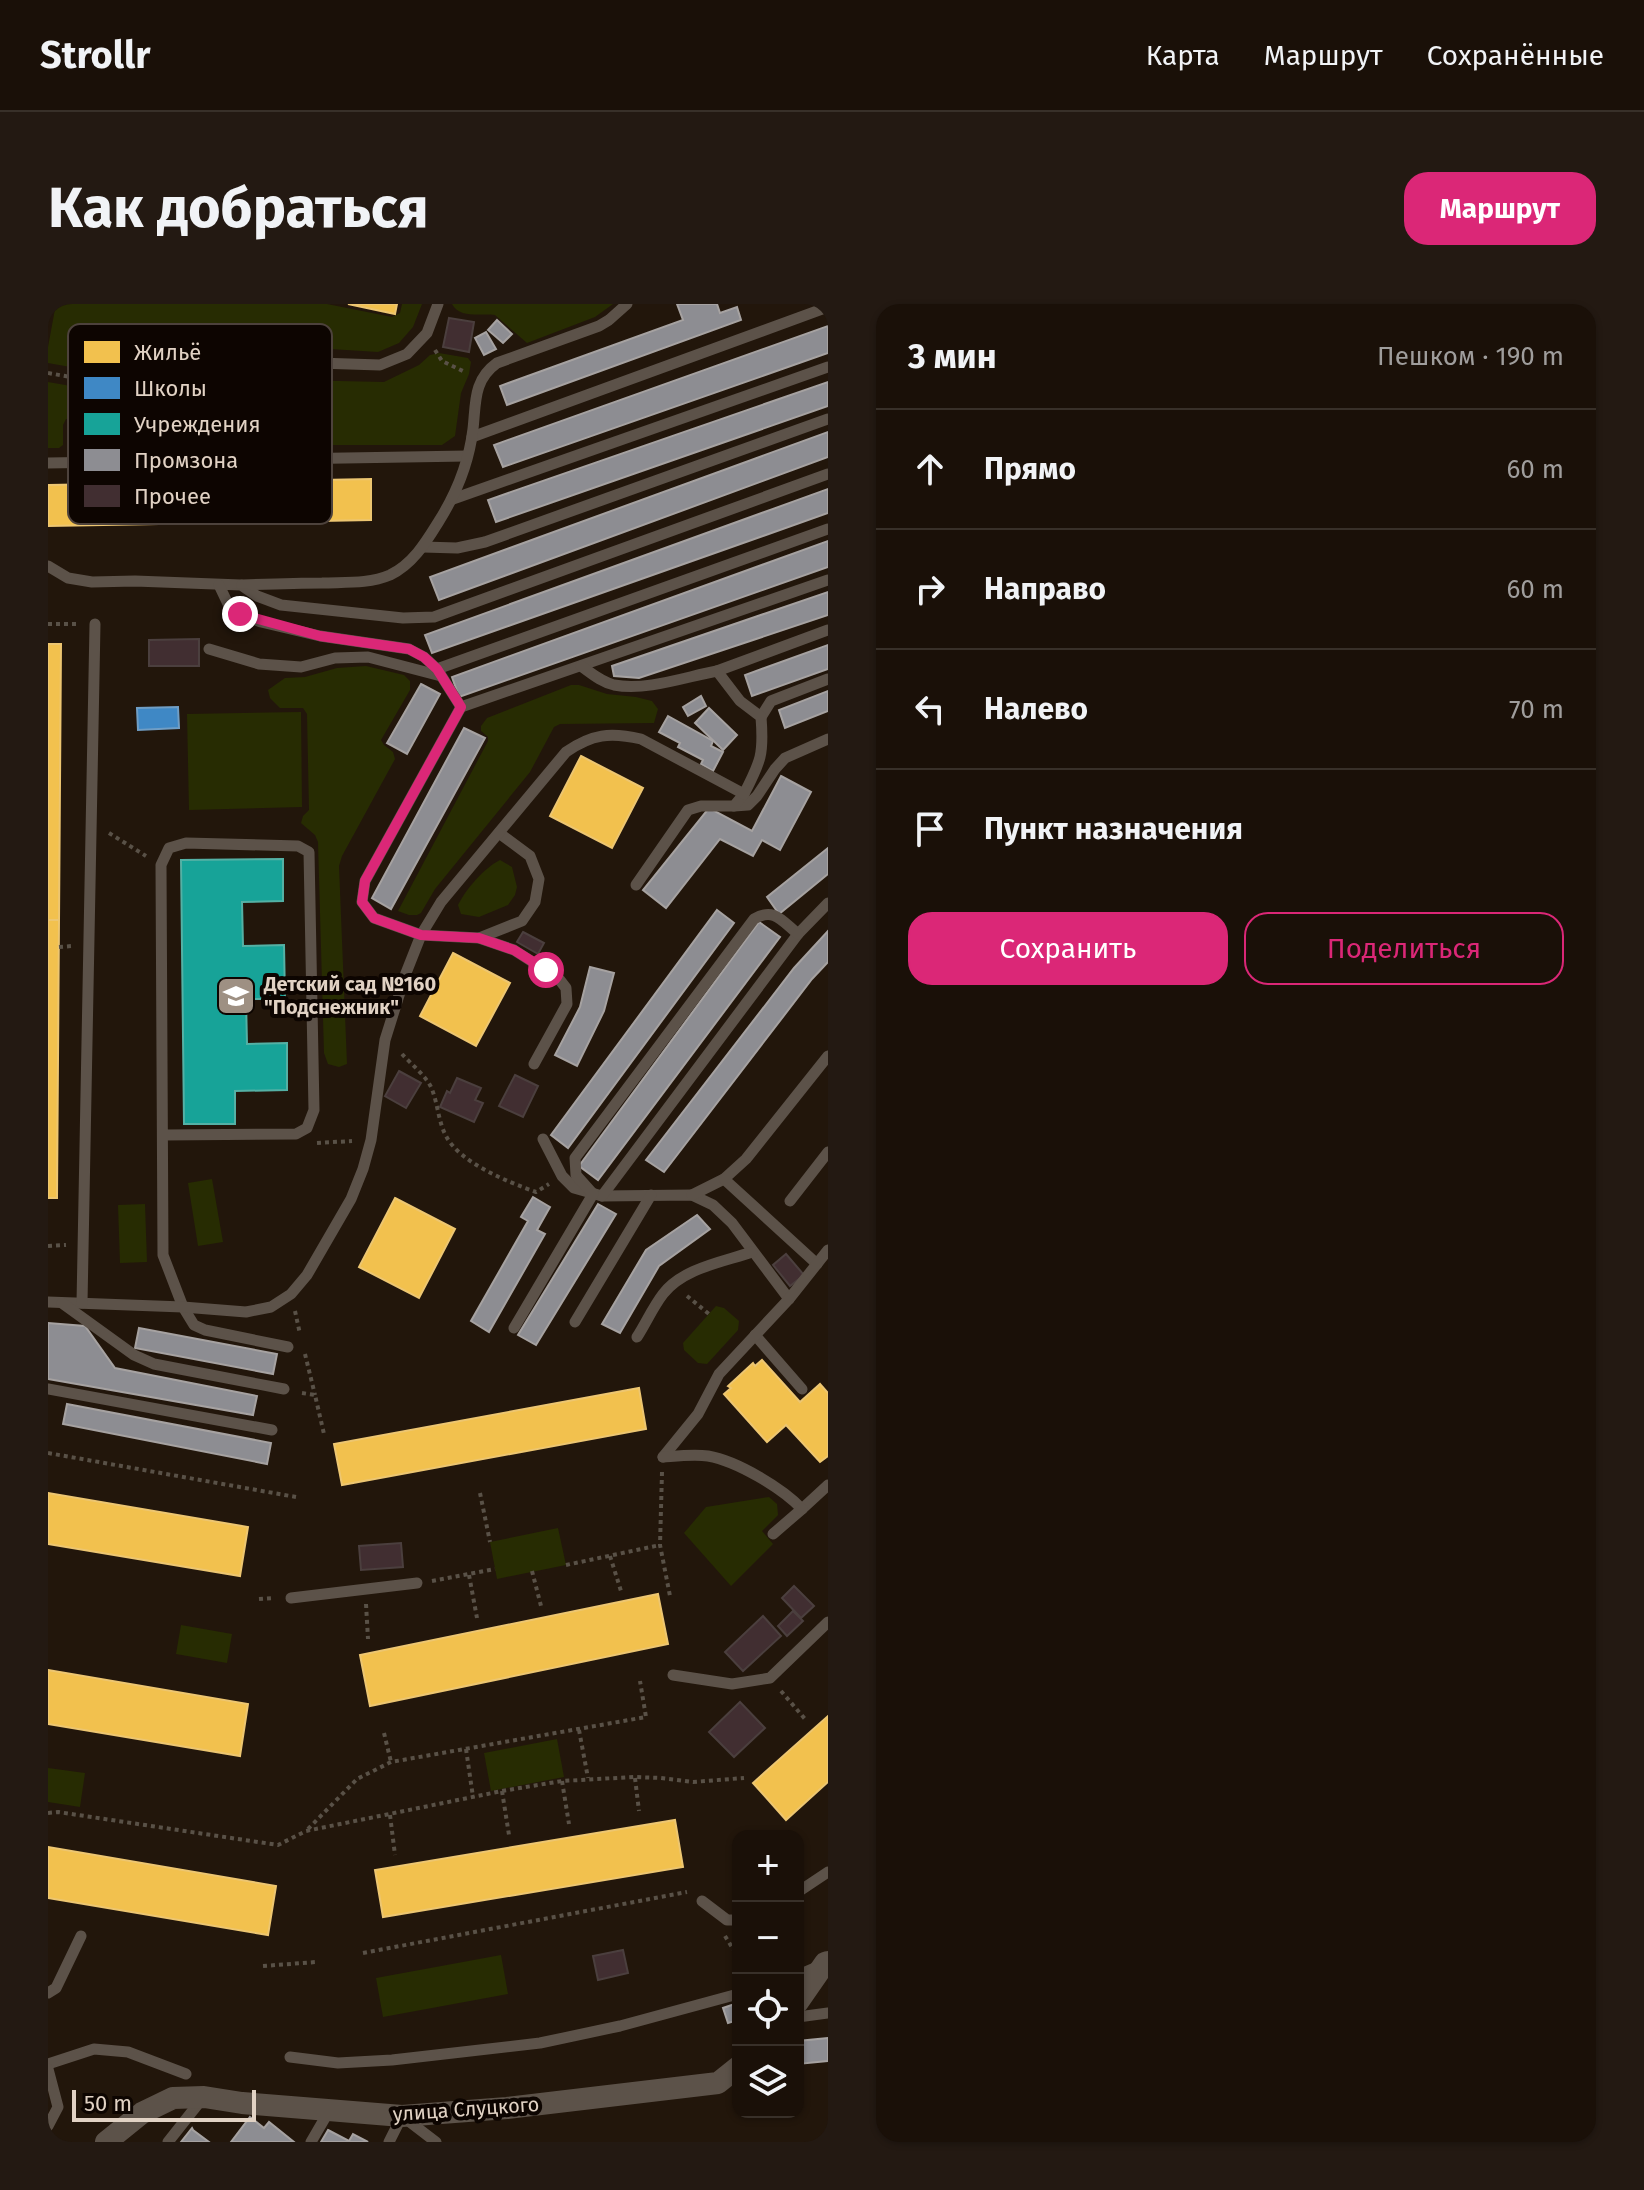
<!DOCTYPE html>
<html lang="ru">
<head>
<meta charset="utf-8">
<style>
  :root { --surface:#1a1008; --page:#231912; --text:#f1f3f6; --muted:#9f9d9c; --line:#383029; --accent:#db2777 }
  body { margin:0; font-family:"Fira Sans",sans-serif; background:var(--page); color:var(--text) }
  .controls { position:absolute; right:24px; bottom:24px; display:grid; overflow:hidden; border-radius:16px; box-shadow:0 2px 6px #0004 }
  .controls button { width:72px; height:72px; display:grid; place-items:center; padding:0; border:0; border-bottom:2px solid var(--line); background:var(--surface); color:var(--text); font:40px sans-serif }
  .scale { position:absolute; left:24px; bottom:20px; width:184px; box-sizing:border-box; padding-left:8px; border:4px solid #e1d2c4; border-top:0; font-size:22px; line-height:28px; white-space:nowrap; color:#e1d2c4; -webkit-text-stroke:6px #0d0501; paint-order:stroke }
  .stop { position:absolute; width:24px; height:24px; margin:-18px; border:6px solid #db2777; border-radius:50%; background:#fff }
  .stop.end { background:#db2777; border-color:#fff; box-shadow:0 2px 8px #0008 }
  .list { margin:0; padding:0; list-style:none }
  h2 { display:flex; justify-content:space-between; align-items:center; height:104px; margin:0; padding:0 32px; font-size:34px }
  h2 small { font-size:26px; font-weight:400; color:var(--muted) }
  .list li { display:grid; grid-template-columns:52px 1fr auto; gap:24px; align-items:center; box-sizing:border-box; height:120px; padding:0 32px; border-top:2px solid var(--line) }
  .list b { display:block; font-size:30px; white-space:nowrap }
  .list em { font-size:26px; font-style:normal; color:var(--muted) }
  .actions { display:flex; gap:16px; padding:24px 32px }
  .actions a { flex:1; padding:18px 0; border:2px solid var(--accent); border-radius:24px; text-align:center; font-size:28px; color:var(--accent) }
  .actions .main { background:var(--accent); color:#fff }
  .icon { flex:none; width:44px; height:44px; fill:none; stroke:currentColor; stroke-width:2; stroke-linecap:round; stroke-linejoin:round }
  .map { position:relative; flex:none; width:780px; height:1838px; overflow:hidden; border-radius:24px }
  header { display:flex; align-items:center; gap:48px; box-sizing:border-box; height:112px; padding:0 40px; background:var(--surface); border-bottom:2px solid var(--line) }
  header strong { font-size:38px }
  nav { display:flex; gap:44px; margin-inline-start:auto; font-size:28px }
  .intro { display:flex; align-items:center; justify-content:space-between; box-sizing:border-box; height:192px; padding:0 48px }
  h1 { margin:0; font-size:56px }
  .button { padding:20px 36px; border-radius:24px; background:var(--accent); color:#fff; font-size:28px; font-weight:700 }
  main { display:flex; gap:48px; padding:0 48px }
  aside { flex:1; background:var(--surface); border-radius:24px; box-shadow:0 2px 6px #0004 }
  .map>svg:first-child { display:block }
</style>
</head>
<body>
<header>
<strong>Strollr</strong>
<nav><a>Карта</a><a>Маршрут</a><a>Сохранённые</a></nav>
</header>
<div class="intro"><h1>Как добраться</h1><a class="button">Маршрут</a></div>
<main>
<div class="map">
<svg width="780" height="1838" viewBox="0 0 780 1838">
  <rect width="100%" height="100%" fill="#22160b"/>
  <g fill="#272c02">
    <polygon points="0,0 279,0 344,13 352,9 354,0 374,0 365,23 351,39 330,48 202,40 196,71 154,63 160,32 138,28 128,82 0,59 0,43 7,5 0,3"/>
    <path d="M 404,0 L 565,0 L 547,13 L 479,39 L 447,11 C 432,9 412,15 404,0 Z"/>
    <polygon points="391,49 420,54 423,58 421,70 413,89 407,132 394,141 214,141 212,134 239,78 245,76 336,78 371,61 382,51"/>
    <polygon points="147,74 198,78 201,85 174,136 166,142 76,141 70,139 69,118 65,114 18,115 15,121 15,141 11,144 0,144 0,78 121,99"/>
    <polygon points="318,362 356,371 362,377 362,386 333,436 336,441 345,448 347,455 294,552 291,562 299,760 291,763 280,760 276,749 270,538 267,531 253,519 255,512 261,506 259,410 255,404 232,404 222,394 220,386 237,374 257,373 289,364"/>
    <polygon points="523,381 531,381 559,390 588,393 604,397 610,405 606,419 512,420 506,423 482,468 387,585 373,609 369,611 361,611 350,607 440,437 440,433 433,427 433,422 439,414"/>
    <polygon points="253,408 254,503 141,506 139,410"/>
    <path d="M 452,556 L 464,563 L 469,583 L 467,591 L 460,601 L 431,613 L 413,610 L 410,601 C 418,585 436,564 452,556 Z"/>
    <polygon points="164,875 175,938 150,942 140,879"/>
    <polygon points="97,900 99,958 72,959 70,901"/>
    <polygon points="668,1002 676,1004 691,1017 690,1026 659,1060 650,1059 636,1046 635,1039"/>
    <polygon points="721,1193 729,1200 730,1211 714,1227 725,1240 683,1282 636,1229 658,1203"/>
    <polygon points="510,1224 518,1261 449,1275 442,1238"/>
    <polygon points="133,1321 184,1330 179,1359 128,1350"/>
    <polygon points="509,1435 516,1473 443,1487 436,1449"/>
    <polygon points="0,1464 37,1469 32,1503 0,1498"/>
    <polygon points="453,1651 460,1690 335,1713 328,1674"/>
  </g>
  <g fill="#f2c14e" stroke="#edc671" stroke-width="2">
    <polygon points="300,0 349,0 347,10"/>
    <polygon points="323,175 323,216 0,222 0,181"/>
    <polygon points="0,340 13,340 11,616 0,616"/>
    <polygon points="533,452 595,484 564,544 502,512"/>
    <polygon points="0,616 11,616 9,894 0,894"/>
    <polygon points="405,649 462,679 428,742 372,712"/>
    <polygon points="347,894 407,925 371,994 311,963"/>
    <polygon points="714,1056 752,1098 772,1080 780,1089 780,1152 772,1158 738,1121 719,1138 676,1090 683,1084 680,1082 705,1059 707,1062"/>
    <polygon points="591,1084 598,1125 294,1181 286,1140"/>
    <polygon points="0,1189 200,1223 192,1272 0,1240"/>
    <polygon points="610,1290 620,1340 322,1402 312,1351"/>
    <polygon points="0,1366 200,1400 192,1452 0,1420"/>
    <polygon points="780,1412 780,1478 738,1516 705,1479"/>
    <polygon points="627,1516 635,1563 335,1613 327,1566"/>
    <polygon points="0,1543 228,1582 220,1631 0,1594"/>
  </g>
  <polygon fill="#3f88c5" stroke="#709ec5" stroke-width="2" points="130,403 131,424 90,426 89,404"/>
  <polygon fill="#17a398" stroke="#54b1a5" stroke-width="2" points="235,555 235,597 194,598 195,642 236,641 237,695 198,695 199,740 239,739 239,786 187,787 187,820 136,820 133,556"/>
  <g fill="#8d8d92" stroke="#a6a2a1" stroke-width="2">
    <polygon points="629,0 669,0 672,9 689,3 693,16 459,101 452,82 635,16"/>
    <polygon points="449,16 464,30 455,39 440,26"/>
    <polygon points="780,22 780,49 455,163 446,141"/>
    <polygon points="438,28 448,45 436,51 427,34"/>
    <polygon points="780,78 780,102 448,218 440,196"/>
    <polygon points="780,128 780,153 391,296 382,273"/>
    <polygon points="780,185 780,209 384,349 377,331"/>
    <polygon points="780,237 780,263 411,393 404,373"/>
    <polygon points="780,288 780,311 591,374 566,372 564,362"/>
    <polygon points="780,341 780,365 704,392 697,371"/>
    <polygon points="373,380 392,390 359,450 339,439"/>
    <polygon points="780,387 780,407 737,424 731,406"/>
    <polygon points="653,392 658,402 640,412 635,403"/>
    <polygon points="661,404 689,431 675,446 647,419"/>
    <polygon points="620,412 665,437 663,442 675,448 665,467 653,460 655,456 630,443 632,439 611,428"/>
    <polygon points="416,424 437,434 343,605 324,594"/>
    <polygon points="733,472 763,488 732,546 714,536 705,552 672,535 618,604 595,586 661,504 704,527"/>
    <polygon points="780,544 780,570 731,610 719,593"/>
    <polygon points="669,606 686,619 520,844 503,831"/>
    <polygon points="711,618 732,633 550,876 531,862"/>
    <polygon points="780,627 780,658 764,675 616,868 598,856 746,664"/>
    <polygon points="542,663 566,669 556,707 529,762 507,751 532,703"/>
    <polygon points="485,893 502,903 489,926 497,930 441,1028 423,1017 480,917 473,913"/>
    <polygon points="550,900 568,910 488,1041 470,1031"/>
    <polygon points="649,911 662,925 611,962 572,1029 554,1020 598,946"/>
    <polygon points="0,1019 37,1022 67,1064 209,1092 205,1111 0,1075"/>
    <polygon points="91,1024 229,1050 225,1070 87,1044"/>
    <polygon points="19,1100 223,1139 219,1160 15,1120"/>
    <polygon points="690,1699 690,1716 680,1719 675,1704"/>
    <polygon points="780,1734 780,1757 750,1760 750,1737"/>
    <polygon points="202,1813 216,1824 221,1818 246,1838 183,1838"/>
    <polygon points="144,1824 145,1826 161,1838 133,1838"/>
    <polygon points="280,1826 301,1837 305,1830 320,1838 273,1838"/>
  </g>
  <g fill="#412e31" stroke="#4b3f3e" stroke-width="2">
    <polygon points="401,14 426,18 421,48 395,43"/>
    <polygon points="151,335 151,362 101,362 101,336"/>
    <polygon points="475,628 496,639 490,650 469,638"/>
    <polygon points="351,767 373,779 358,804 337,792"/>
    <polygon points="467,771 490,782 475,813 451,802"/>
    <polygon points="409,774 433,784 427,796 435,799 426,818 392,803 399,787 402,789"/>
    <polygon points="738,950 756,971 742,982 725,961"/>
    <polygon points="353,1239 355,1263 313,1266 311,1242"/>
    <polygon points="746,1282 766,1302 753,1314 734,1294"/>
    <polygon points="745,1307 755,1317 739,1332 730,1322"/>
    <polygon points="715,1312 733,1332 695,1367 677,1348"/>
    <polygon points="692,1398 717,1424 686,1453 661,1428"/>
    <polygon points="575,1646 580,1669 550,1676 545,1652"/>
  </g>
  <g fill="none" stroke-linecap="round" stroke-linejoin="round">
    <g stroke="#595147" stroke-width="4" stroke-dasharray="4 4" stroke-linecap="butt">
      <polyline points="387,46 394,57 417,68"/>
      <polyline points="0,69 124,91"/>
      <polyline points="191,138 223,74"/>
      <polyline points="0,320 30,320"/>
      <polyline points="61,529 98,552"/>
      <polyline points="11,643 24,642"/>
      <path d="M 354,750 C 363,760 377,771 383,783 C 390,799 390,817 398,832 C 412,859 460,878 488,888 L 501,880"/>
      <polyline points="269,839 304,837"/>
      <polyline points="0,942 18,941"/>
      <polyline points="639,992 661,1010"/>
      <polyline points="247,1007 252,1030"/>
      <polyline points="257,1050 267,1091"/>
      <polyline points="254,1089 267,1091 276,1130"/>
      <polyline points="0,1149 248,1193"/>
      <polyline points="614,1168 612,1241 622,1292"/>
      <polyline points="432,1189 442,1238"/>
      <polyline points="562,1252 573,1287"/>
      <polyline points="518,1261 612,1241"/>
      <polyline points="484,1267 493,1302"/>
      <polyline points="421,1271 429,1314"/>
      <polyline points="384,1277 447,1265"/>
      <polyline points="211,1295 225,1294"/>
      <polyline points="318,1300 320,1335"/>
      <polyline points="733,1387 757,1415"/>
      <polyline points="531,1426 540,1474"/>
      <polyline points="336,1429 343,1458"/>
      <polyline points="418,1445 425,1493"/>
      <polyline points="587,1474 591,1507"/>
      <polyline points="514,1477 521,1520"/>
      <polyline points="454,1487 461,1531"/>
      <polyline points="0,1509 10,1508 230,1541 258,1527 454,1487 514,1477 586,1473 613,1474 645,1478 696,1474"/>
      <polyline points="342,1511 347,1551"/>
      <polyline points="260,1525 309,1475 343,1458 598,1413 592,1377"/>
      <polyline points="677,1632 690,1653"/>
      <polyline points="315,1649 639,1588"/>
      <polyline points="215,1662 268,1658"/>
    </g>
    <g stroke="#5c5249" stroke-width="11">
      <polyline points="208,57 332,61 359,50 379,29 390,0"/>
      <polyline points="424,133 780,3"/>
      <polyline points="0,159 419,152"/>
      <polyline points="405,195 780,63"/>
      <polyline points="375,243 409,244 437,238 780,115"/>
      <polyline points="0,262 20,274 44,278 87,277 193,281 209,292 233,301 355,314 386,313 780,170"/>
      <polyline points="171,281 180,300 192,310 213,318 272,332 361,345 376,353 389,365 413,403 780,276"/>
      <path d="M 194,281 C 221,280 248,279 274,279 C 297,278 321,280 342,271 C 365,260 378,238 391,217 C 408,190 421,158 425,125 C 428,99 425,76 449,59 L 551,22 L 561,16 L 579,0"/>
      <polyline points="161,345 211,360 253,363 287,354 320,353 393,372"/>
      <polyline points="389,365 780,225"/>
      <polyline points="669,367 780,326"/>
      <polyline points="413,403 317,577 314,598 326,614 373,631 431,634 466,646 511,675 518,684 519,700 486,760"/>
      <polyline points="713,413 723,397 780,375"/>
      <polyline points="686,502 700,501 709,492 727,465 737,454 780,435"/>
      <polyline points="588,581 640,506 653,502 686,502 696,490"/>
      <polyline points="431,634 474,617 487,598 491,575 482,552 451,529"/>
      <polyline points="116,831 248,830 259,824 266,806 261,548 250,542 138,539 121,544 113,561 115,951 135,1003 146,1021 157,1026 240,1043"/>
      <polyline points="495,835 514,872 526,884 554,892 644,891 665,901 684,919 741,995"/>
      <polyline points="644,891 676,875"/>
      <polyline points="554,892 750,630 780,599"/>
      <polyline points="742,897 780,848"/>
      <polyline points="769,960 676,875 698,855 780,752"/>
      <path d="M 0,998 L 135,1003 L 198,1008 L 223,1003 L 243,990 L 259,971 L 303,895 L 315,865 L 323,836 L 337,736 L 358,669 L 373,631 L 393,598 L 518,448 C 544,430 562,428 593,435 L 696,490 C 713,457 716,450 713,413 L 692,397 L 669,367 C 637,373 599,387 566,381 C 553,378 543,369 533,362"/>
      <polyline points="14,999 86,1051 106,1060 236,1085"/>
      <polyline points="34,999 47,320"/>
      <polyline points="527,1018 603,891"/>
      <path d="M 466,1024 L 545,890 L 528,871 L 527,854 L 706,615 C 726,603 734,617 750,630"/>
      <polyline points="707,1031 754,1085"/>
      <path d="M 589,1033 C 598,1019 605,1003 615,990 C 635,964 675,958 704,948"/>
      <polyline points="0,1085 224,1126"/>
      <polyline points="615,1153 650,1110 671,1070 741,995 780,946"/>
      <path d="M 615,1153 C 629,1152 646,1150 660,1152 C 689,1157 734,1184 754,1205 L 780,1181"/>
      <polyline points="725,1230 754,1205"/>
      <polyline points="243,1294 369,1279"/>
      <polyline points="625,1371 684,1380 722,1374 780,1318"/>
      <polyline points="750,1588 780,1568"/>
      <polyline points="654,1597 679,1616 690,1616"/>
      <polyline points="750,1671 769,1663"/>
      <polyline points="0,1689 8,1684 33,1632"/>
      <polyline points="750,1713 780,1709"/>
      <polyline points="242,1753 290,1759 344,1756 492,1739 572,1722 690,1690"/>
      <polyline points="0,1760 46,1745 80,1748 138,1770"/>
      <polyline points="0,1765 10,1803 0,1822"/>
      <polyline points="120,1838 154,1795"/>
      <polyline points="263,1838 281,1807"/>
      <polyline points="341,1838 354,1812 388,1838"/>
    </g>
    <g stroke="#5c5249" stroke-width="22">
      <polyline points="750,1698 777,1659 780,1658"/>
      <polyline points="58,1838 94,1809 125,1794 156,1793 194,1799 354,1812 459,1804 670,1779 690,1763"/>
    </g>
  </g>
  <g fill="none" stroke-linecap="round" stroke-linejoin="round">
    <polyline stroke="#db2777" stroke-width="10" points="192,310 272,332 361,345 376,353 389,365 413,403 317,577 314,598 326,614 373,631 431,634 466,646 498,666"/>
  </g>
  <defs>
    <g id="school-square" transform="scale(2)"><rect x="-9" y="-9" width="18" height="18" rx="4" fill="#9e9083" stroke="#0d0501"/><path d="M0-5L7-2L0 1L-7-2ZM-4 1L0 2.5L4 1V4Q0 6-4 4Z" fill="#fff"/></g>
  </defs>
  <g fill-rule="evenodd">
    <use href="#school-square" x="188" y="692"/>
  </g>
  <g text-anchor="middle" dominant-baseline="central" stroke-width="8" stroke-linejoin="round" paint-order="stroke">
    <g font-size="20" font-weight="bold" fill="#e1d2c4" stroke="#0d0501" text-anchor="start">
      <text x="216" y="680">Детский сад №160<tspan x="216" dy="23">"Подснежник"</tspan></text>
    </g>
    <g font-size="20" fill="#e1d2c4" stroke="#0d0501">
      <text transform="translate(418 1805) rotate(-4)">улица Слуцкого</text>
    </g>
  </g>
  <rect x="20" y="20" width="264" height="200" rx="12" fill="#0d0501" stroke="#4d423c" stroke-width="2"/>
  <rect x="36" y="37" width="36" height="22" fill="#f2c14e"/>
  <rect x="36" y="73" width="36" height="22" fill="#3f88c5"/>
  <rect x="36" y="109" width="36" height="22" fill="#17a398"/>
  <rect x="36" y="145" width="36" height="22" fill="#8d8d92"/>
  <rect x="36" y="181" width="36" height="22" fill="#412e31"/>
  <g font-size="22" fill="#e1d2c4">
    <text x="86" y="56">Жильё</text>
    <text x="86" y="92">Школы</text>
    <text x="86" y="128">Учреждения</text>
    <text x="86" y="164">Промзона</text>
    <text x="86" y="200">Прочее</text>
  </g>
</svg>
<div class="controls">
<button>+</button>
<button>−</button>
<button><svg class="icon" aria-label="locate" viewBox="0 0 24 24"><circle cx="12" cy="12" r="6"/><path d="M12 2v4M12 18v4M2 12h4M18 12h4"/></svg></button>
<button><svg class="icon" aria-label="layers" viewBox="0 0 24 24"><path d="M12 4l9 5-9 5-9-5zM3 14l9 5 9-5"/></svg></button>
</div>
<div class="scale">50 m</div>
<div class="stop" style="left:498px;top:666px"></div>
<div class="stop end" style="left:192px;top:310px"></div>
</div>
<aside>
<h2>3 мин<small>Пешком · 190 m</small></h2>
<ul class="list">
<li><svg class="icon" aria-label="ahead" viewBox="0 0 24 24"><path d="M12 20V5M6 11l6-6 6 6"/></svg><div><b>Прямо</b></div><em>60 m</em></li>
<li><svg class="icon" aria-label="right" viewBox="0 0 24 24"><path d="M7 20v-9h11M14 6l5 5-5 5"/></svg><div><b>Направо</b></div><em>60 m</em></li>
<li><svg class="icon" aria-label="left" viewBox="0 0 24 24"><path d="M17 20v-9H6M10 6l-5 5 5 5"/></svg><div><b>Налево</b></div><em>70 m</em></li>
<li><svg class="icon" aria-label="arrive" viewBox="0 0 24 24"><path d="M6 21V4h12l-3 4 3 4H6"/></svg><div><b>Пункт назначения</b></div></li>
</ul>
<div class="actions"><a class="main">Сохранить</a><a>Поделиться</a></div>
</aside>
</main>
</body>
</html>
